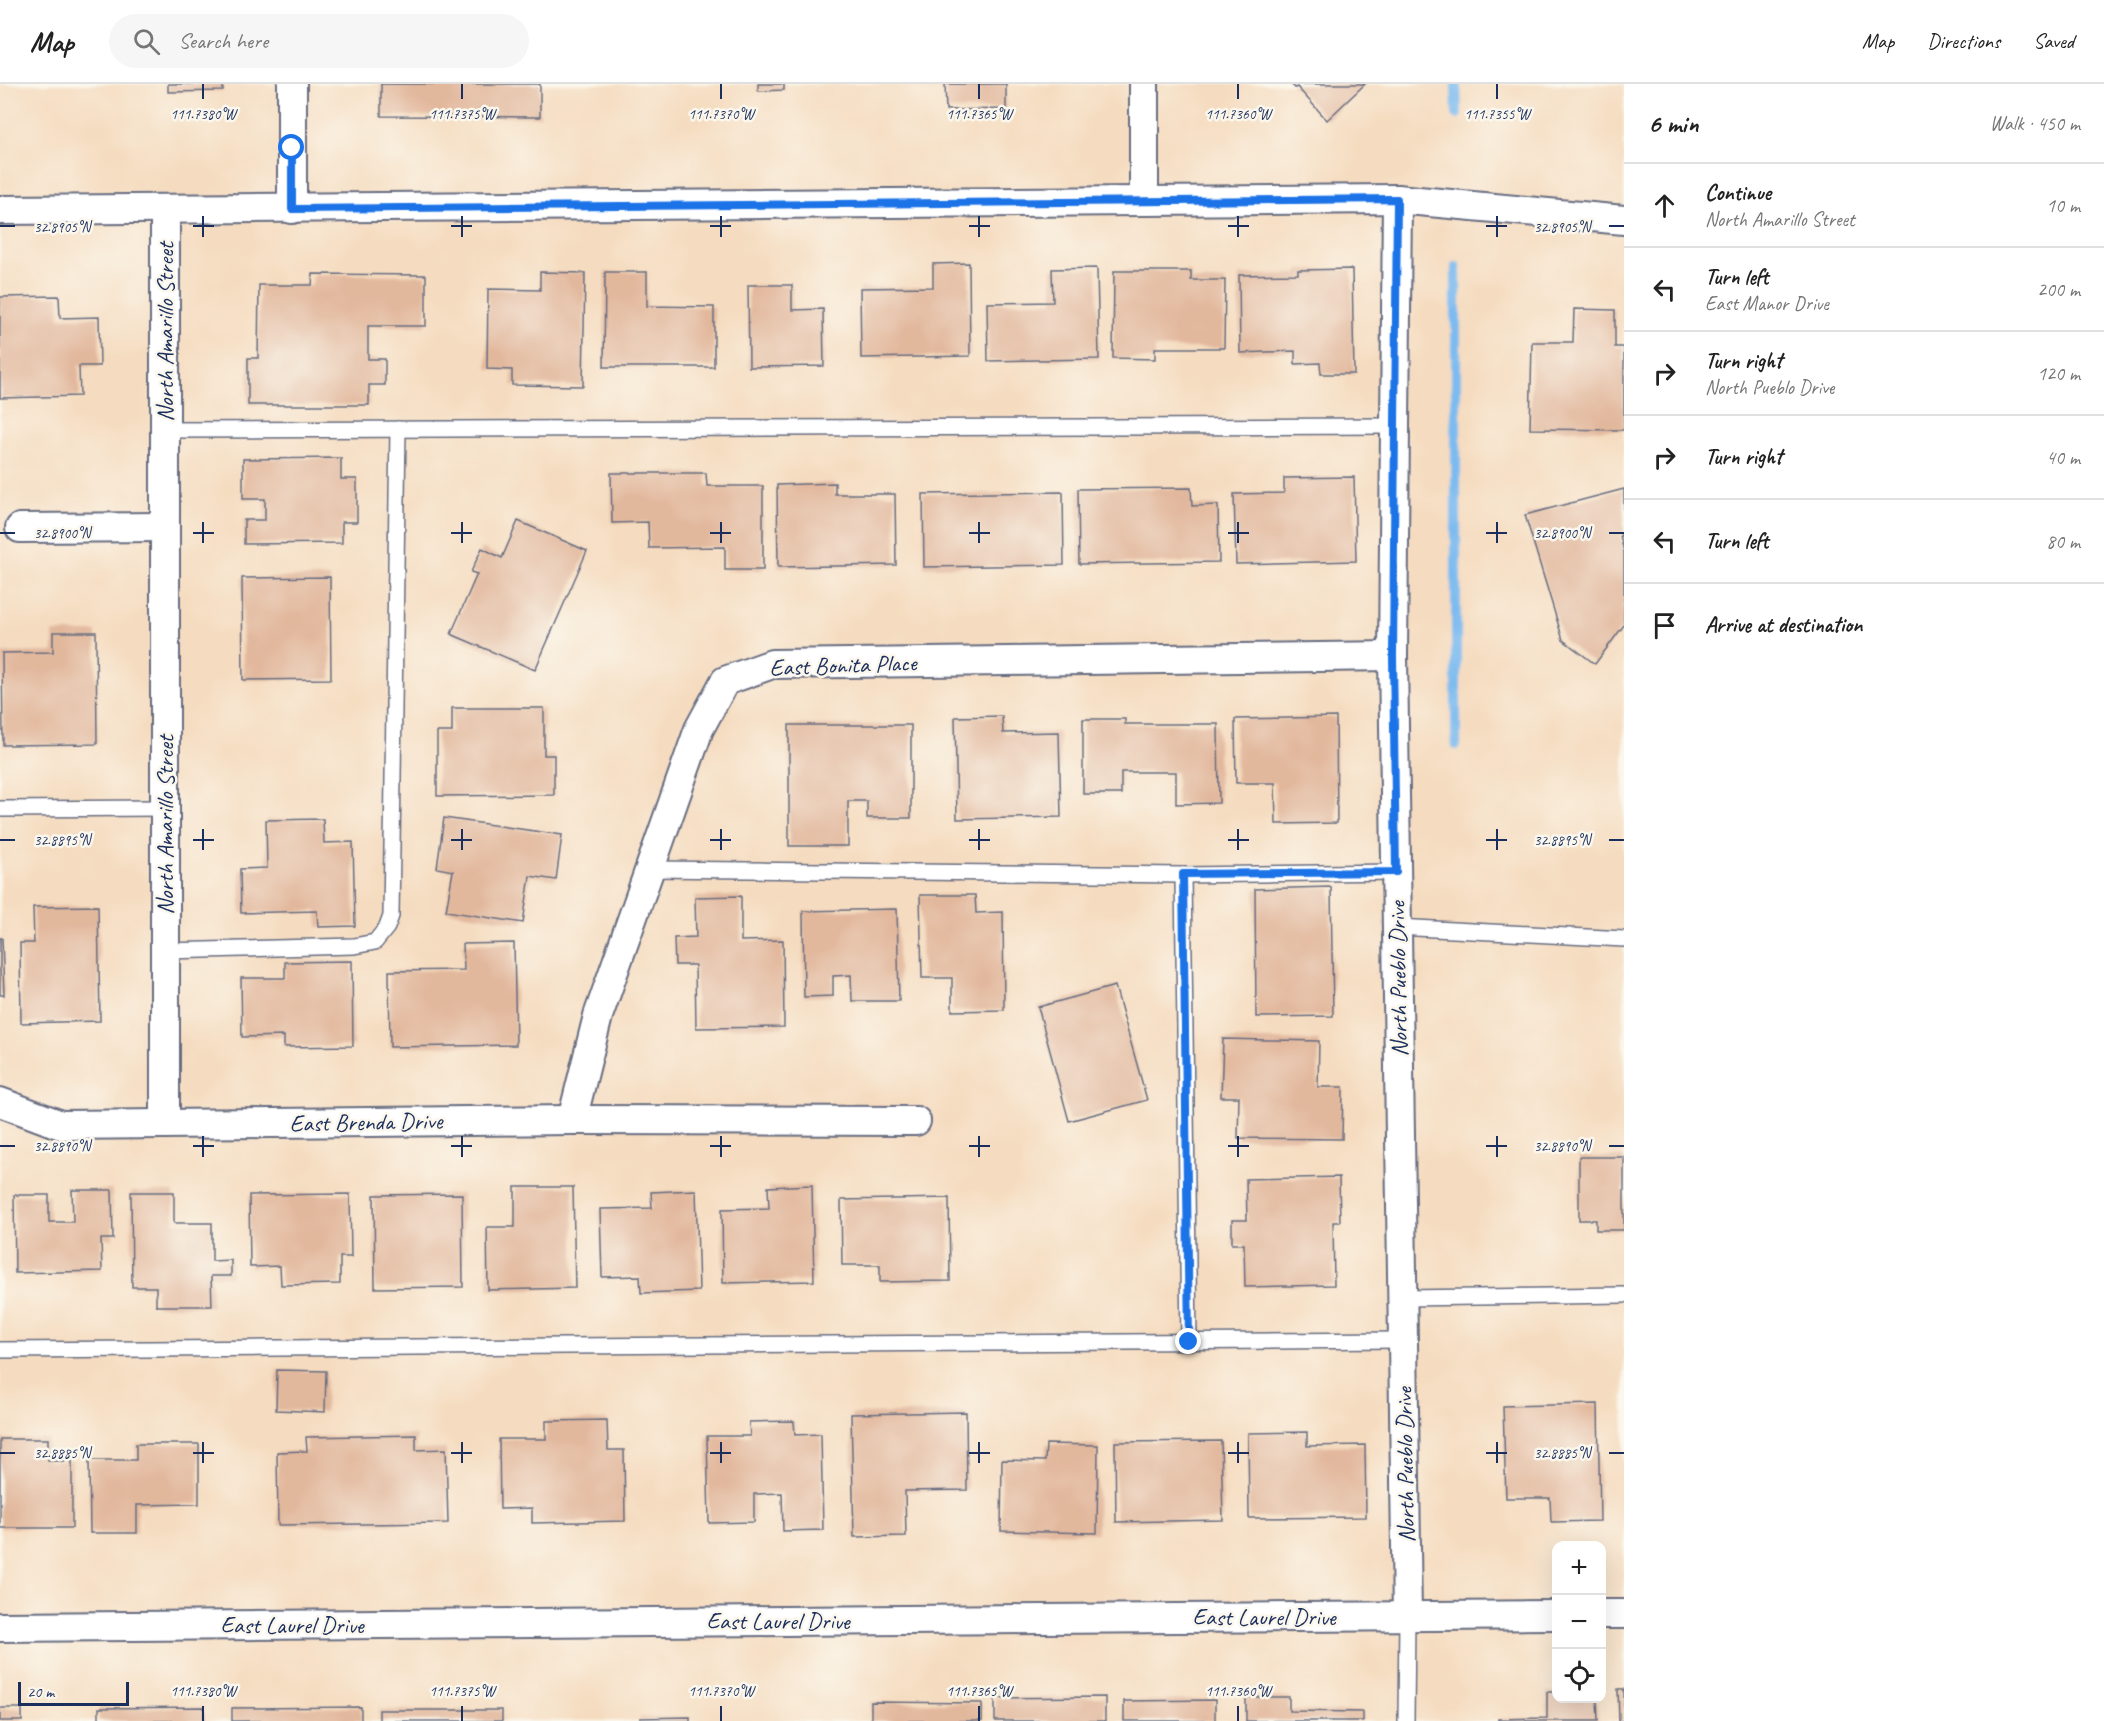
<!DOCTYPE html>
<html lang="en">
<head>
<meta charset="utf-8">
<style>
  :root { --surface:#fff; --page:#f6f6f6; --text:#222; --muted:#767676; --line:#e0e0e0 }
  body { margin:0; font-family:Caveat,sans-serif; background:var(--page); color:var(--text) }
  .controls { position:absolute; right:18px; bottom:18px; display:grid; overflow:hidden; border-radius:12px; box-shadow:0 6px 24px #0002 }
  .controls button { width:54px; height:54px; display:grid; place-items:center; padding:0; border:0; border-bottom:2px solid var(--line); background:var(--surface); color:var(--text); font:30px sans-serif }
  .scale { position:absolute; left:18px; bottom:15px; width:111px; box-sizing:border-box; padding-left:6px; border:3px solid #1b2f5e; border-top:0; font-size:16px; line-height:21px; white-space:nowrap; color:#1b2f5e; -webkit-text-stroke:4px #fbf7ec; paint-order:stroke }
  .stop { position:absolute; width:18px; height:18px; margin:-14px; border:4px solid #1a73e8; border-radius:50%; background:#fff }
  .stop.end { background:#1a73e8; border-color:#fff; box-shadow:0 2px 6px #0008 }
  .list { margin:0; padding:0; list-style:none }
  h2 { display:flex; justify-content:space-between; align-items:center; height:78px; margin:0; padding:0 24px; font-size:26px }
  h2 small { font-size:20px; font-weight:400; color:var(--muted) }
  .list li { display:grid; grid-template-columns:39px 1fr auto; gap:18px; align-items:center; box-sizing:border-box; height:84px; padding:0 24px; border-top:2px solid var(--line) }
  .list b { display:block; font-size:22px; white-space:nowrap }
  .list p { margin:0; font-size:20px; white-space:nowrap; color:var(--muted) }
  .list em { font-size:20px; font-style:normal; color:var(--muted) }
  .icon { flex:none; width:33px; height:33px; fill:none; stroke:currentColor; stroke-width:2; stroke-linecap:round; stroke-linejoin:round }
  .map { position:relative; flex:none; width:1624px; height:1637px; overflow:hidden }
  header { display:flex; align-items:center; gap:36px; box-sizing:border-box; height:84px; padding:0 30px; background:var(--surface); border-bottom:2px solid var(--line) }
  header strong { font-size:28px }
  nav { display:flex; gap:33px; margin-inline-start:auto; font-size:21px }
  .search { width:420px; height:54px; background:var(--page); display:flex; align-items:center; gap:15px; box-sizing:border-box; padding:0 21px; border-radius:33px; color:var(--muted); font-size:22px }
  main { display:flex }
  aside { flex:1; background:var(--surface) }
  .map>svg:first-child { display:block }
</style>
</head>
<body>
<header>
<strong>Map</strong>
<div class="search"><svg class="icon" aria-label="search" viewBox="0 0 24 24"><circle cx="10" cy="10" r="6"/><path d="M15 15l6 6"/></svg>Search here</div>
<nav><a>Map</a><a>Directions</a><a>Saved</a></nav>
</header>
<main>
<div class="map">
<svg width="1624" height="1637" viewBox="0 0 1624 1637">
  <rect width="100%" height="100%" fill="#fbf7ec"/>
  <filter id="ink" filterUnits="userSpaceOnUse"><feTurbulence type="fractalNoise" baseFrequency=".0167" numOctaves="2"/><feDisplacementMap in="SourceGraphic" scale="12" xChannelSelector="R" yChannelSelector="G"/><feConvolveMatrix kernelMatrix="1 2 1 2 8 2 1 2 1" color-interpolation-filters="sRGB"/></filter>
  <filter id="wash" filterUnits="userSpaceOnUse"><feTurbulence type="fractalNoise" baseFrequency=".008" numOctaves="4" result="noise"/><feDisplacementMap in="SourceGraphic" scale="24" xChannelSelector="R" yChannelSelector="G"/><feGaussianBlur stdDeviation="1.35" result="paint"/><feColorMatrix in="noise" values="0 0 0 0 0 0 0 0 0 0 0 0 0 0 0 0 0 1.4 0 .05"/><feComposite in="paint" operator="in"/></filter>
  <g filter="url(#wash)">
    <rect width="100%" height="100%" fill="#f5dcc0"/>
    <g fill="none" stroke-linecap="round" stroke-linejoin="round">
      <g stroke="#7bbbef" stroke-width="10">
        <polyline points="1456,0 1457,30"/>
        <polyline points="1456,183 1456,661"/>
      </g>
    </g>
    <g id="blocks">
      <g fill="#e2b89d">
        <polygon points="168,0 223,0 223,7 168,8"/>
        <polygon points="381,0 540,0 540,33 381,32"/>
        <polygon points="758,0 784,0 784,6 758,7"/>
        <polygon points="945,0 1006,0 1006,25 946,26"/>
        <polygon points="1291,0 1365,0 1327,36 1297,3 1295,4"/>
        <polygon points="969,179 970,272 861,274 860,204 933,203 933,180"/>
        <polygon points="1097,184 1099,275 988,277 987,219 1053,218 1052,185"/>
        <polygon points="1352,185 1354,290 1321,290 1320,279 1295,280 1295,267 1240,269 1239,191 1298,190 1298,186"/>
        <polygon points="1114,187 1191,187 1191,196 1225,196 1224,264 1155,264 1155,275 1113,274"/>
        <polygon points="540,188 585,189 583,302 512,301 512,286 487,285 488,205 540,206"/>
        <polygon points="605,188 647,188 647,222 714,223 714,283 604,283"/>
        <polygon points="313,190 426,191 426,242 368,242 368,275 385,275 385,301 369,301 369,321 248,321 248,274 258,274 259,201 312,201"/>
        <polygon points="748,201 792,201 792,226 823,225 824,282 749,283"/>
        <polygon points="59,212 60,234 99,233 100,282 79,282 80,312 0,314 0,213"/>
        <polygon points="1574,225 1615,226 1615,263 1624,263 1624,346 1530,345 1532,258 1573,258"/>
        <polygon points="341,374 341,395 357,395 357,438 342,438 342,459 244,460 244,436 265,436 265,415 243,415 243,375"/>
        <polygon points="611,389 706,389 707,402 763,402 763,486 725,486 725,463 649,464 648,438 612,439"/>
        <polygon points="1354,393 1356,477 1236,480 1234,410 1284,409 1284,394"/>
        <polygon points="835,399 835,410 895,410 896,481 778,483 777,401"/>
        <polygon points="1191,404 1192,422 1218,421 1219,478 1079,480 1078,405"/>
        <polygon points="1624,405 1624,450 1620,451 1624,468 1624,541 1595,580 1563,556 1525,431"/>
        <polygon points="1063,408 1064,481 924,483 923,410"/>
        <polygon points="518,437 587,467 535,586 451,550 477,490 471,488 482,464 502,474"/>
        <polygon points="330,493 331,595 243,596 242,494"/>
        <polygon points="53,548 96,548 97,660 3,661 2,569 53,568"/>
        <polygon points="452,624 544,624 544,671 554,671 554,711 437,712 437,648 452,648"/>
        <polygon points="1002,632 1003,649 1059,648 1061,733 957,735 955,633"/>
        <polygon points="1336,633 1337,739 1276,740 1275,699 1236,699 1235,635"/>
        <polygon points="1083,635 1125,635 1125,640 1218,640 1219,719 1176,720 1176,688 1121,688 1121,710 1083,710"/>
        <polygon points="789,641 911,641 911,734 867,734 867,717 848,717 848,762 789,762"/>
        <polygon points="444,734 562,751 556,796 530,792 523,839 446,827 453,787 437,784"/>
        <polygon points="323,735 324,759 353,758 355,842 318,843 317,827 241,829 240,785 267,784 266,736"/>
        <polygon points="1331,803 1333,932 1256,933 1255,805"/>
        <polygon points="920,811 975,811 976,829 1003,828 1004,926 952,927 952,894 922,894"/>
        <polygon points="741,812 741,857 783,856 784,943 696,944 695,881 675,881 674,854 696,853 695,813"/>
        <polygon points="98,822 100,937 21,939 20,859 34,859 33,823"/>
        <polygon points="897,825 899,917 852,917 851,891 833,892 833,912 804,913 803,827"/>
        <polygon points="0,854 2,854 4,911 0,911"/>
        <polygon points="514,859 516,961 390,963 389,887 464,886 463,860"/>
        <polygon points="352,877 353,962 284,963 284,952 242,953 241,894 285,894 285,878"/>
        <polygon points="1115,902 1147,1016 1069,1037 1038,923"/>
        <polygon points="1223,955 1319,957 1318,1003 1343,1003 1342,1055 1238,1054 1239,1013 1221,1013"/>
        <polygon points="1579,1073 1624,1073 1624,1146 1596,1146 1596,1136 1579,1136"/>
        <polygon points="1339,1093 1340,1138 1333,1138 1334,1201 1245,1203 1244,1160 1232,1160 1232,1136 1247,1136 1246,1095"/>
        <polygon points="812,1101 814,1197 723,1199 722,1125 769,1124 768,1103"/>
        <polygon points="515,1103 573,1103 575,1204 488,1206 487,1143 515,1143"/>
        <polygon points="72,1106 112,1106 113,1155 101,1155 102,1187 15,1189 14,1111 49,1111 49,1138 73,1138"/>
        <polygon points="696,1106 699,1207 641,1209 640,1192 602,1193 600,1125 652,1124 651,1108"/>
        <polygon points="131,1108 174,1108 174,1139 212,1139 212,1177 231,1176 231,1192 211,1192 212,1222 156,1222 156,1203 132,1203"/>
        <polygon points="350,1110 351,1173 340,1173 340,1200 281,1201 280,1182 250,1183 249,1111"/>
        <polygon points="462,1110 463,1203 375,1204 374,1111"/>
        <polygon points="949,1114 950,1197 880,1198 880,1181 842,1181 841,1116"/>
        <polygon points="277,1286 326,1287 325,1328 276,1326"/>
        <polygon points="1598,1320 1600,1437 1551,1438 1550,1414 1506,1414 1503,1322"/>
        <polygon points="966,1328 967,1406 905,1407 906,1452 854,1453 851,1330"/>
        <polygon points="607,1336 608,1366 624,1366 625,1437 532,1439 532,1424 500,1425 499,1355 546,1355 546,1337"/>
        <polygon points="794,1337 795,1351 821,1350 823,1446 783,1447 782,1409 754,1410 754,1438 709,1439 707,1352 750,1352 749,1338"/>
        <polygon points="1307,1348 1307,1362 1365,1361 1366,1433 1249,1434 1248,1349"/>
        <polygon points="416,1351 416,1366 446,1365 448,1439 278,1441 277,1368 307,1367 306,1353"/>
        <polygon points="0,1355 48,1355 48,1377 72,1377 72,1444 0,1444"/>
        <polygon points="1221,1357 1223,1436 1116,1438 1115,1358"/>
        <polygon points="136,1360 199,1360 199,1420 137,1421 137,1449 90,1449 89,1376 136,1376"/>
        <polygon points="1046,1360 1098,1361 1097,1449 1001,1447 1002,1376 1045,1377"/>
        <polygon points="1618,1605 1624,1605 1624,1637 1619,1637"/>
        <polygon points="1547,1608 1556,1608 1556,1614 1597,1614 1598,1637 1498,1637 1498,1635 1547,1634"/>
        <polygon points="1105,1613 1105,1637 995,1637 995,1614"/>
        <polygon points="1246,1613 1289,1613 1289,1627 1363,1628 1363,1637 1246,1637"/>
        <polygon points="1215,1616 1215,1637 1124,1637 1124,1617"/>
        <polygon points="871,1618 982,1619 982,1637 871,1637"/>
        <polygon points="204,1623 204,1637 99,1637 99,1624"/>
        <polygon points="361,1623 361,1637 232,1637 232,1624"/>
        <rect x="0" y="1624" width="22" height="13"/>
        <rect x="379" y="1626" width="123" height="11"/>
        <polygon points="690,1633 690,1637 640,1637 640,1634"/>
      </g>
    </g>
  </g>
  <g filter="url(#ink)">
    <use href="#blocks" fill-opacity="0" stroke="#676c80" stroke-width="1.5"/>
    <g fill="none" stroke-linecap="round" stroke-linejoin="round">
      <g stroke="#676c80" stroke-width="18">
        <g id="lane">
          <polyline points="165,346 1395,342"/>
          <polyline points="0,725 165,724"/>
          <polyline points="650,785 1183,791 1396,788"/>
          <polyline points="1183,791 1189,1258"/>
          <polyline points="1397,843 1624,855"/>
          <polyline points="165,867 354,862 375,858 387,843 391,832 398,345"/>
          <polyline points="1403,1214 1624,1211"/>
          <polyline points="0,1266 1403,1256"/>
          <polyline points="1406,1637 1407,1532"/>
        </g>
      </g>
      <g stroke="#676c80" stroke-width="32">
        <g id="street">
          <polyline points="1144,0 1144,117"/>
          <polyline points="1397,115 1393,572 1407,1532"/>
          <polyline points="165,125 165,1040"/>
          <polyline points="292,125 292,0"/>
          <polyline points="0,126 1397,115 1624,136"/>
          <polyline points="20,444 165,443"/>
          <polyline points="0,1018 61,1041 572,1036 916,1037"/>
          <polyline points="572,1036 598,932 699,645 725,597 772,580 1393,572"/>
          <polyline points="1602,1530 1624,1530"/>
          <polyline points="0,1543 1556,1531"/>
        </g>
      </g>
      <use href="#lane" stroke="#fff" stroke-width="15"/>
      <use href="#street" stroke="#fff" stroke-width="28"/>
    </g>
  </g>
  <g fill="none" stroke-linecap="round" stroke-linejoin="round" filter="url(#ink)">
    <polyline stroke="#1a73e8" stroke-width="8" points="292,64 292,125 1397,115 1393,572 1396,788 1183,790 1189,1258"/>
  </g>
  <path fill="none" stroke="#1b2f5e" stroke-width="2" d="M 203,0 L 203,15M 462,0 L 462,15M 721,0 L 721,15M 979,0 L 979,15M 1238,0 L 1238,15M 1497,0 L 1497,15M 203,132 L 203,153M 462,132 L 462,153M 721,132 L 721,153M 979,132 L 979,153M 1238,132 L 1238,153M 1497,132 L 1497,153M 0,142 L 15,142M 193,142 L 214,142M 451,142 L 472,142M 710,142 L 731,142M 969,142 L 990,142M 1228,142 L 1249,142M 1486,142 L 1507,142M 1609,142 L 1624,142M 203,438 L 203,459M 462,438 L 462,459M 721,438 L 721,459M 979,438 L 979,459M 1238,438 L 1238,459M 1497,438 L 1497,459M 0,449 L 15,449M 193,449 L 214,449M 451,449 L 472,449M 710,449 L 731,449M 969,449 L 990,449M 1228,449 L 1249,449M 1486,449 L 1507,449M 1609,449 L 1624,449M 203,745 L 203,766M 462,745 L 462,766M 721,745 L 721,766M 979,745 L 979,766M 1238,745 L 1238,766M 1497,745 L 1497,766M 0,756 L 15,756M 193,756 L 214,756M 451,756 L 472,756M 710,756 L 731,756M 969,756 L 990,756M 1228,756 L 1249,756M 1486,756 L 1507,756M 1609,756 L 1624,756M 203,1052 L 203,1073M 462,1052 L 462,1073M 721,1052 L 721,1073M 979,1052 L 979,1073M 1238,1052 L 1238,1073M 1497,1052 L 1497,1073M 0,1062 L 15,1062M 193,1062 L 214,1062M 451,1062 L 472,1062M 710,1062 L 731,1062M 969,1062 L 990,1062M 1228,1062 L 1249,1062M 1486,1062 L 1507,1062M 1609,1062 L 1624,1062M 203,1358 L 203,1379M 462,1358 L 462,1379M 721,1358 L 721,1379M 979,1358 L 979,1379M 1238,1358 L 1238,1379M 1497,1358 L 1497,1379M 0,1369 L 15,1369M 193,1369 L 214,1369M 451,1369 L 472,1369M 710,1369 L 731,1369M 969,1369 L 990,1369M 1228,1369 L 1249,1369M 1486,1369 L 1507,1369M 1609,1369 L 1624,1369M 203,1622 L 203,1637M 462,1622 L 462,1637M 721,1622 L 721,1637M 979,1622 L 979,1637M 1238,1622 L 1238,1637"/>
  <g text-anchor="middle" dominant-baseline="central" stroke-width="5" stroke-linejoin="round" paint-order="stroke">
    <g font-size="24" fill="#1b2f5e" stroke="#fbf7ec">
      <text transform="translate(165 248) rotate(-90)">North Amarillo Street</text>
      <text transform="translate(843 581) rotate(-2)">East Bonita Place</text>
      <text transform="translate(165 741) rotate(-90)">North Amarillo Street</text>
      <text transform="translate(1398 895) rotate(-91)">North Pueblo Drive</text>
      <text transform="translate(366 1038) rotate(-1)">East Brenda Drive</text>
      <text transform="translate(1405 1381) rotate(-91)">North Pueblo Drive</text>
      <text x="1264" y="1533">East Laurel Drive</text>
      <text x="778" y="1537">East Laurel Drive</text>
      <text x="292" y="1541">East Laurel Drive</text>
    </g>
  </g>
  <g font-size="15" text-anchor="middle" fill="#1b2f5e" stroke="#fbf7ec" stroke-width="5" stroke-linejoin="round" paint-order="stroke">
    <text x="203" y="35">111.7380°W</text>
    <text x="462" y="35">111.7375°W</text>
    <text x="721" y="35">111.7370°W</text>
    <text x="979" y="35">111.7365°W</text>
    <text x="1238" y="35">111.7360°W</text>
    <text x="1497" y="35">111.7355°W</text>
    <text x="62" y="148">32.8905°N</text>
    <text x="1562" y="148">32.8905°N</text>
    <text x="62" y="454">32.8900°N</text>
    <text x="1562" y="454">32.8900°N</text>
    <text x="62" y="761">32.8895°N</text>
    <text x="1562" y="761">32.8895°N</text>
    <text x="62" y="1067">32.8890°N</text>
    <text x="1562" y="1067">32.8890°N</text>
    <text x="62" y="1374">32.8885°N</text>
    <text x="1562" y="1374">32.8885°N</text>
    <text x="203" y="1612">111.7380°W</text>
    <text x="462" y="1612">111.7375°W</text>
    <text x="721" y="1612">111.7370°W</text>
    <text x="979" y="1612">111.7365°W</text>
    <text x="1238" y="1612">111.7360°W</text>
  </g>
</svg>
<div class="controls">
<button>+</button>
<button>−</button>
<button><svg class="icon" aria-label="locate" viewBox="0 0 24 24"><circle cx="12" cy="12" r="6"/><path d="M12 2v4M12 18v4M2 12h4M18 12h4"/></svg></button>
</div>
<div class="scale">20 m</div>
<div class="stop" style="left:292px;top:64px"></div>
<div class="stop end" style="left:1189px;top:1258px"></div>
</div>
<aside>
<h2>6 min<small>Walk · 450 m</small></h2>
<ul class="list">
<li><svg class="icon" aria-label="ahead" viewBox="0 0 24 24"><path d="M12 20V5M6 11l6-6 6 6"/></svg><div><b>Continue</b><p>North Amarillo Street</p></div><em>10 m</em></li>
<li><svg class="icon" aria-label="left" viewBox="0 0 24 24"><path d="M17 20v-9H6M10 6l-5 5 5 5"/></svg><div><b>Turn left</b><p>East Manor Drive</p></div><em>200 m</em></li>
<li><svg class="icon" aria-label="right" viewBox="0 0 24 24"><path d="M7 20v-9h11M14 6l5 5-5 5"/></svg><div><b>Turn right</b><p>North Pueblo Drive</p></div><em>120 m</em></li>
<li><svg class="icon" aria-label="right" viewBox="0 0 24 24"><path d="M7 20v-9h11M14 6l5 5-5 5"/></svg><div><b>Turn right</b></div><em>40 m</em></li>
<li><svg class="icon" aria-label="left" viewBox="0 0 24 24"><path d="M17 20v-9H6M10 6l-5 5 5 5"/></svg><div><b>Turn left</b></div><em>80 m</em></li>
<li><svg class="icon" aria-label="arrive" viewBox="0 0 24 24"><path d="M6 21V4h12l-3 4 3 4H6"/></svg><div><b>Arrive at destination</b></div></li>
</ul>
</aside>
</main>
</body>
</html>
